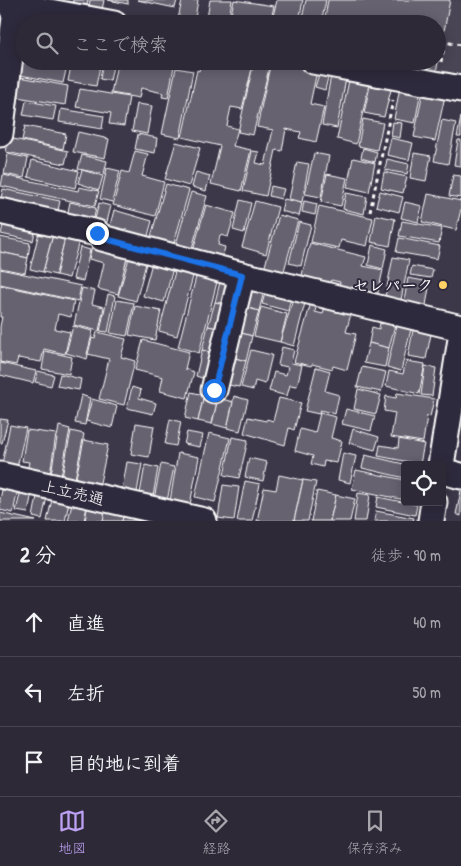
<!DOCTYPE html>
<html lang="ja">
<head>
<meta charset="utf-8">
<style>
  :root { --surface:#2d2937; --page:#393542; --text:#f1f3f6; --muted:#a7a6ad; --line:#484552; --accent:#bca0f2 }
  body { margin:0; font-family:"Patrick Hand","Klee One",sans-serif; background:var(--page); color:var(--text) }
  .controls { position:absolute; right:15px; bottom:15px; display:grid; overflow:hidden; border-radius:5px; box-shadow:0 2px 12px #0003 }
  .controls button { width:45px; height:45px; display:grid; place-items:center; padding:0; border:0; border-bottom:1px solid var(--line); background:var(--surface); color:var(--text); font:25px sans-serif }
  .stop { position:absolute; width:15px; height:15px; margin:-11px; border:4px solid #1a73e8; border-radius:50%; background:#fff }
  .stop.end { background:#1a73e8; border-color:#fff; box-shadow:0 1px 5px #0008 }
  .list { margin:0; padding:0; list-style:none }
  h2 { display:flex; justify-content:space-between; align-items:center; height:65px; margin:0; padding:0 20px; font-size:21px }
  h2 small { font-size:16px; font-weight:400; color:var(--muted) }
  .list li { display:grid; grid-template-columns:32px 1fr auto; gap:15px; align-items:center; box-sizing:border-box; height:70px; padding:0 20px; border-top:1px solid var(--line) }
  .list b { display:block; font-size:19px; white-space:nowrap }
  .list em { font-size:16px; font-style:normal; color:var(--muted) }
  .icon { flex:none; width:28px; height:28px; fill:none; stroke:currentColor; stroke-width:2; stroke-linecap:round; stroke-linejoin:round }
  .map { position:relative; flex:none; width:461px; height:521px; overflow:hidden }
  .search { position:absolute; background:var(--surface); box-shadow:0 2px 12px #0003; left:15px; right:15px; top:15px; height:55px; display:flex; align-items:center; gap:12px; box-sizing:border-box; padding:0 18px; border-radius:28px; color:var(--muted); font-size:19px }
  .sheet { height:275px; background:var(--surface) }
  nav { display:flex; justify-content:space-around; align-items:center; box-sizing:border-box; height:70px; border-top:1px solid var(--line); background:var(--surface); font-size:14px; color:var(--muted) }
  nav a { display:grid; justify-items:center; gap:2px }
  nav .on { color:var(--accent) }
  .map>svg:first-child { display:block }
</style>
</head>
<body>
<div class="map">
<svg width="461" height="521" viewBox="0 0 461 521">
  <rect width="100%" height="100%" fill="#3c3749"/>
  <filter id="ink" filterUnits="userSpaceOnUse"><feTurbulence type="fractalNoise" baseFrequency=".02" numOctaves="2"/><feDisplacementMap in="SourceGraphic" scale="10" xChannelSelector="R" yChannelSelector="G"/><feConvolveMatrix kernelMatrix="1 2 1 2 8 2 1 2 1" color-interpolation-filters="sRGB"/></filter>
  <g filter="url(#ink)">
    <polygon fill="#494455" points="328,0 461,0 461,78 373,61 437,61 437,24 324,24"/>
    <g fill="#666270" stroke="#fff">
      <polygon points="73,0 88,0 86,10 71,7"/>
      <polygon points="90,0 104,0 102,10 89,7"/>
      <polygon points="108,0 128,0 128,4"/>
      <polygon points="137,0 177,0 175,8"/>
      <polygon points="182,0 198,0 194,24 177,24"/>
      <polygon points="210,0 232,0 228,24 206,24"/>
      <polygon points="234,0 274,6 270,24 229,24"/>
      <polygon points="277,0 303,0 299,21 296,21 295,24 272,24 273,22 277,23 279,17 273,16"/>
      <polygon points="306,0 326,0 321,24 301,24"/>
      <polygon points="328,0 450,0 436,73 373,61 437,61 437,24 324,24"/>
      <polygon points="27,61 69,61 68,69"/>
      <polygon points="72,61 101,61 96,86 68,81"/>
      <polygon points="103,61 114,61 110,81 100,79"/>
      <polygon points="129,61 175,61 168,98 162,97 163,93 141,88 139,98 111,93 117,64 128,66"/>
      <polygon points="202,61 254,61 242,109 231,107 227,126 238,129 233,146 251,150 241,191 211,184 220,146 182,137 197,70 199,71"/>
      <polygon points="254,61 270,64 253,135 238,132"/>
      <polygon points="271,61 317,71 310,104 324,107 316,142 299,138 301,132 286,129 282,151 276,150 266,196 243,191 252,151 259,152 256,163 265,165 273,130 257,127"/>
      <polygon points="22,62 66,70 63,83 20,75"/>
      <polygon points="176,68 193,71 180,138 162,134"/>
      <polygon points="320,71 329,73 325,90 315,87"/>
      <polygon points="331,75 346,78 337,128 322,125"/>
      <polygon points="20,77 68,86 65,105 17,97"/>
      <polygon points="349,80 369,84 356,144 337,139"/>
      <polygon points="371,81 392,86 384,117 364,113"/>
      <polygon points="400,87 421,90 415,123 394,119"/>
      <polygon points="80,89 129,97 124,126 109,124 111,113 76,107"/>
      <polygon points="423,91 445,96 435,141 414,137"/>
      <polygon points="26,101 56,106 53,120 23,115"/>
      <polygon points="137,104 152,106 147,134 132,131"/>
      <polygon points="61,109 104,116 102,129 59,122"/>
      <polygon points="461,117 461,137 457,137"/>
      <polygon points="363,119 383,123 377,150 358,146"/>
      <polygon points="442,120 456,123 448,164 434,161"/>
      <polygon points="393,122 402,123 400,138 391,136"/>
      <polygon points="25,126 66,134 63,149 22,140"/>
      <polygon points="78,132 109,139 105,158 73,152"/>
      <polygon points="138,134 157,138 155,153 135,149"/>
      <polygon points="9,138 68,151 65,164 6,152"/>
      <polygon points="391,138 413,143 409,160 387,155"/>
      <polygon points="458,140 461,140 461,166 454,165"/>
      <polygon points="176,142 200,148 189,186 165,179"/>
      <polygon points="363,148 377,152 375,162 361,158"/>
      <polygon points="135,151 148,154 142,176 164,182 155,216 113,205 122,171 129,173"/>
      <polygon points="314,153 329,156 321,197 305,194"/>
      <polygon points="414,153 431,156 426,181 410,178"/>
      <polygon points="8,154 28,158 24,178 4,174"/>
      <polygon points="82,155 107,161 104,174 78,169"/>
      <polygon points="353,158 375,163 369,192 347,187"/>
      <polygon points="387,159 409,164 407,174 385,170"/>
      <polygon points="32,160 79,171 75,188 28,177"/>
      <polygon points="297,162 309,164 302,202 289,199"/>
      <polygon points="107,168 120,171 112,202 100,199"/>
      <polygon points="82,170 103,176 99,190 78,183"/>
      <polygon points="196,172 210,176 206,191 192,187"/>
      <polygon points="384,172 407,177 403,193 381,188"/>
      <polygon points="327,174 347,178 341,206 321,202"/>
      <polygon points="3,175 78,191 79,187 99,191 95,206 1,186"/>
      <polygon points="453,175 461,176 461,198 449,196"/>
      <polygon points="166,184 189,190 172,250 149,243"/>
      <polygon points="271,186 284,189 281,199 269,196"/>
      <polygon points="3,189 60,201 57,215 0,203"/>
      <polygon points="380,191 403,197 399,212 376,206"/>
      <polygon points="191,192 207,196 190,255 174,251"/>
      <polygon points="346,193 367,197 364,214 343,209"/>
      <polygon points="428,194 461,201 461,209 456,230 422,222"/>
      <polygon points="284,199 302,203 299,216 281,211"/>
      <polygon points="240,200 251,203 244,233 233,230"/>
      <polygon points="255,201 278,207 266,254 242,247"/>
      <polygon points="304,201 317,204 315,215 302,212"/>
      <polygon points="70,202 96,208 92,227 66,221"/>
      <polygon points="405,202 422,206 418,222 401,218"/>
      <polygon points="99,203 111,206 107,222 95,219"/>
      <polygon points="206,205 235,213 228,237 220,235 218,245 225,247 221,263 192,254"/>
      <polygon points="319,206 373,218 367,246 341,240 339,248 311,242"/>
      <polygon points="114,210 152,221 146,243 108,233"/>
      <polygon points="279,215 298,220 282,278 263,273"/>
      <polygon points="376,215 395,219 390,246 371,242"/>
      <polygon points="4,221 36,228 33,241 1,234"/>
      <polygon points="402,221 442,228 439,243 399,236"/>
      <polygon points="299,222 311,225 301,266 289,263"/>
      <polygon points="39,232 53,235 43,272 30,269"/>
      <polygon points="53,235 65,238 56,275 43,272"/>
      <polygon points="0,237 30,243 28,258 0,252"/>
      <polygon points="65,238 79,241 69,278 56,275"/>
      <polygon points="399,238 440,246 437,259 396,252"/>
      <polygon points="93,241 129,250 118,294 98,289 104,263 89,259"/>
      <polygon points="310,243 366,257 363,266 383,270 376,301 338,292 340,282 331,280 328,290 300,283"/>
      <polygon points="372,245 387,249 383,269 368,265"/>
      <polygon points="80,247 90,250 83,281 73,279"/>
      <polygon points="131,251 148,256 136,301 118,296"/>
      <polygon points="0,252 28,258 25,273 0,268"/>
      <polygon points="393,257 409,260 400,305 384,302"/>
      <polygon points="153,259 174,264 164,302 143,296"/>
      <polygon points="177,264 195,269 177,336 159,331"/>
      <polygon points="412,266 433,270 431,278 410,275"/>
      <polygon points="0,269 81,286 78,301 0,284"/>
      <polygon points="198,269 219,274 199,353 178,347"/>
      <polygon points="221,278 233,287 228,305 215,302"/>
      <polygon points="408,278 430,282 425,311 403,307"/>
      <polygon points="0,285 74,301 71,317 58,314 55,329 70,332 65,354 44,349 41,362 18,358 16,365 0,362 0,327 2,317 0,317"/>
      <polygon points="265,287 259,311 244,307 249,290"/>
      <polygon points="267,287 292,294 288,311 262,304"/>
      <polygon points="82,288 95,291 92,304 104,307 99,331 74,325"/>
      <polygon points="108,294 115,296 108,332 100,331"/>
      <polygon points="312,299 318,300 315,312 323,314 326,303 352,310 346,332 356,334 347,370 333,366 332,369 312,364 311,366 294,362"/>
      <polygon points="117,300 134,303 127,336 110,333"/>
      <polygon points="293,300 305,303 294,346 280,342"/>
      <polygon points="215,302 228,305 222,329 208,326"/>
      <polygon points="135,306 161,311 155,340 129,335"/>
      <polygon points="244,307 259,311 252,336 238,332"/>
      <polygon points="261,307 287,314 280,342 254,336"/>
      <polygon points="385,318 396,321 389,348 369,343 372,327 379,329 380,323 383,324"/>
      <polygon points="398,321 412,325 401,371 387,367"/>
      <polygon points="414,325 432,329 426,359 408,356"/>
      <polygon points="73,326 93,331 87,354 88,355 87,359 66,353"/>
      <polygon points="208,326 222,329 216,354 202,350"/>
      <polygon points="97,332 126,339 121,357 135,361 124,405 99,399 109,359 88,354 92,338 95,339"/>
      <polygon points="238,332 252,336 246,361 231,357"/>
      <polygon points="143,340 189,352 185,369 194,372 187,398 160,391 163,377 135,370"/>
      <polygon points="369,343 389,348 385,367 364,363"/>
      <polygon points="282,347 294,350 291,363 302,365 297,386 290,385 287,396 269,391 274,372 286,375 288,367 278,365"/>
      <polygon points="202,350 216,354 211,372 202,378 196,376"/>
      <polygon points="251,350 272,355 265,384 255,381 253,390 241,387"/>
      <polygon points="45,351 72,357 69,374 42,369"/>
      <polygon points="231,357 246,361 239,387 229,385 226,377"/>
      <polygon points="406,361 425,364 419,394 386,386 389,371 403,374"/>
      <polygon points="0,363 36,371 33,383 0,375"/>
      <polygon points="425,366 436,368 432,396 421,395"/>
      <polygon points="316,367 330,371 325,391 339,395 335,414 320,410 319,414 305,411"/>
      <polygon points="362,367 386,372 381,392 357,387"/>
      <polygon points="38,371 54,375 51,386 35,382"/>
      <polygon points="60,374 81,379 79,390 57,386"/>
      <polygon points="132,387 141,390 139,398 156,403 153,414 127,408"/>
      <polygon points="358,389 381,395 376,414 354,409"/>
      <polygon points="191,392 204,395 198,421 185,418"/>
      <polygon points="397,393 434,399 430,417 427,416 423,442 391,437 395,413 384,411 386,396 396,398"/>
      <polygon points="81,395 90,398 85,425 75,423"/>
      <polygon points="204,395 218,398 212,424 198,421"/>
      <polygon points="234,396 248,400 240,431 227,428"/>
      <polygon points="218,398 233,402 227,428 212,424"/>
      <polygon points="279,398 301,403 294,430 289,428 285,445 244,433 248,417 266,421 267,419 273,421"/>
      <polygon points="92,399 117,406 112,428 86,421"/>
      <polygon points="346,409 375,416 371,431 342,424"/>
      <polygon points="320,413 336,417 331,438 342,441 337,463 324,461 323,467 311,464 313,456 295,451 300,429 315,433"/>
      <polygon points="0,419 8,420 2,443 0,443"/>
      <polygon points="170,419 181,422 176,446 165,444"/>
      <polygon points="136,423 154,426 149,457 131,454"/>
      <polygon points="10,425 26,428 16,472 1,469"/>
      <polygon points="59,426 70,429 60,482 50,480"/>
      <polygon points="353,429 379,437 375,450 349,443"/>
      <polygon points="27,430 56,434 50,475 27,471 29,462 22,461"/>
      <polygon points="71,431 84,434 74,484 61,482"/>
      <polygon points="187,432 203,435 200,447 184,444"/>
      <polygon points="209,433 230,438 215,502 195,497"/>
      <polygon points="232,437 248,440 239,478 224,475"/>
      <polygon points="399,439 424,444 420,464 378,456 380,445 398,448"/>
      <polygon points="84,440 108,445 98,492 74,487"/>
      <polygon points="178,453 199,457 189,510 169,507"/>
      <polygon points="343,453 356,456 350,483 338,480"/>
      <polygon points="365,455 408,465 405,465 405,478 362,468"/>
      <polygon points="249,458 267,462 263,481 245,477"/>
      <polygon points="127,462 142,464 137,492 122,490"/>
      <polygon points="161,464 174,467 166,506 153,504"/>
      <polygon points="145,465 158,468 152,502 139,499"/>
      <polygon points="356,470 405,480 405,500 352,489"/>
      <polygon points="279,475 303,480 294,521 257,521 264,488 276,490"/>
      <polygon points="303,480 316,482 308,521 294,521"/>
      <polygon points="245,481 260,484 252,521 237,521"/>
      <polygon points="223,485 239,487 234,520 218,518"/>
      <polygon points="3,486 18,489 13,513 0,510 0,499"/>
      <polygon points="21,490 32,492 28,513 16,511"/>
      <polygon points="38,491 48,493 42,519 33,517"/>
      <polygon points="317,491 336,495 330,521 311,521"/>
      <polygon points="461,491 461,516 456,514"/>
      <polygon points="358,493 370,495 366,521 354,521"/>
      <polygon points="53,495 70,498 65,521 47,521"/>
      <polygon points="336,495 355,499 350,521 330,521"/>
      <polygon points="378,497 417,505 415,515 376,507"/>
      <polygon points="73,499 88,502 84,521 68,521"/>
      <polygon points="88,502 106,506 103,521 85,521"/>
      <polygon points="106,506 125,510 122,521 103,521"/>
      <polygon points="125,510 144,514 142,521 122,521"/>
      <polygon points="376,511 414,518 413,521 374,521"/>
      <polygon points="0,513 36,521 0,521"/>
    </g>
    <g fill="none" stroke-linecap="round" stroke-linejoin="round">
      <g stroke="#fff" stroke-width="29">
        <g id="minor">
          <polyline points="12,5 114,24"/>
          <polyline points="313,61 461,89"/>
          <polyline points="0,134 15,18 11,0"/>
          <polyline points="0,211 97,233 102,238 242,275 461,328"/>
          <polyline points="214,390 242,275"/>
          <polyline points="441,465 461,339"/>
          <polyline points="442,471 461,476"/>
          <polyline points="0,475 204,521"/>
          <polyline points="431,521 434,502"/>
        </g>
      </g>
      <g stroke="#fff" stroke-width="3" stroke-dasharray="4 4" stroke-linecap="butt">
        <polyline points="441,62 445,42 461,45"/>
        <polyline points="370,212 393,100"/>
      </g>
      <use href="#minor" stroke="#2f2a3d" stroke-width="25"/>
    </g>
  </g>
  <g fill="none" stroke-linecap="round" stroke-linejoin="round" filter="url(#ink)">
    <polyline stroke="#1a73e8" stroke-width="6" points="97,233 102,238 242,275 214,390"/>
  </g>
  <circle fill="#ffd166" stroke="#2f2a3d" stroke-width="2" cx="443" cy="285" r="5"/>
  <g text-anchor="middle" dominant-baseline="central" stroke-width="4" stroke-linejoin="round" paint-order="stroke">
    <g font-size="16" font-weight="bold" fill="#fff" stroke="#2f2a3d" text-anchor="end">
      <text x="433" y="285">セレパーク</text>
    </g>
    <g font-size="16" fill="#fff" stroke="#2f2a3d">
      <text transform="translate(73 492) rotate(13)">上立売通</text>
    </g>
  </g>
</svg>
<div class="controls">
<button><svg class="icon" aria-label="locate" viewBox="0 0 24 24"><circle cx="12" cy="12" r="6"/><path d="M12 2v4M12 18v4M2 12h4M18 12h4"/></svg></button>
</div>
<div class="stop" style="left:214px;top:390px"></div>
<div class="stop end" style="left:97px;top:233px"></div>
<div class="search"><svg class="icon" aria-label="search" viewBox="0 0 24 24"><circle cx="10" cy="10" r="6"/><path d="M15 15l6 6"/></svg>ここで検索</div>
</div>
<section class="sheet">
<h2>2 分<small>徒歩 · 90 m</small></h2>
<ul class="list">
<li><svg class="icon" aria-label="ahead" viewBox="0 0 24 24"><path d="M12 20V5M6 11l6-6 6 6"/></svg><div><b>直進</b></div><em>40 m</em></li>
<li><svg class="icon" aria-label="left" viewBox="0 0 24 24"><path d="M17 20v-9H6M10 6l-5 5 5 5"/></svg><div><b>左折</b></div><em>50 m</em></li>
<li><svg class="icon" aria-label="arrive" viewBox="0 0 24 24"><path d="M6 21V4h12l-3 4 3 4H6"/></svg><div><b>目的地に到着</b></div></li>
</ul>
</section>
<nav>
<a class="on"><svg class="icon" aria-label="map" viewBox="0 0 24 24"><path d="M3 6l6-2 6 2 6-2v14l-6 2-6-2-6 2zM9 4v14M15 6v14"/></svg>地図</a>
<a><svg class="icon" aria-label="directions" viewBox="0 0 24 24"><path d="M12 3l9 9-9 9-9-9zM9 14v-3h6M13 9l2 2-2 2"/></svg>経路</a>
<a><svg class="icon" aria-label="saved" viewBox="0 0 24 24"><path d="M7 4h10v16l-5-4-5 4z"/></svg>保存済み</a>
</nav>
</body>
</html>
